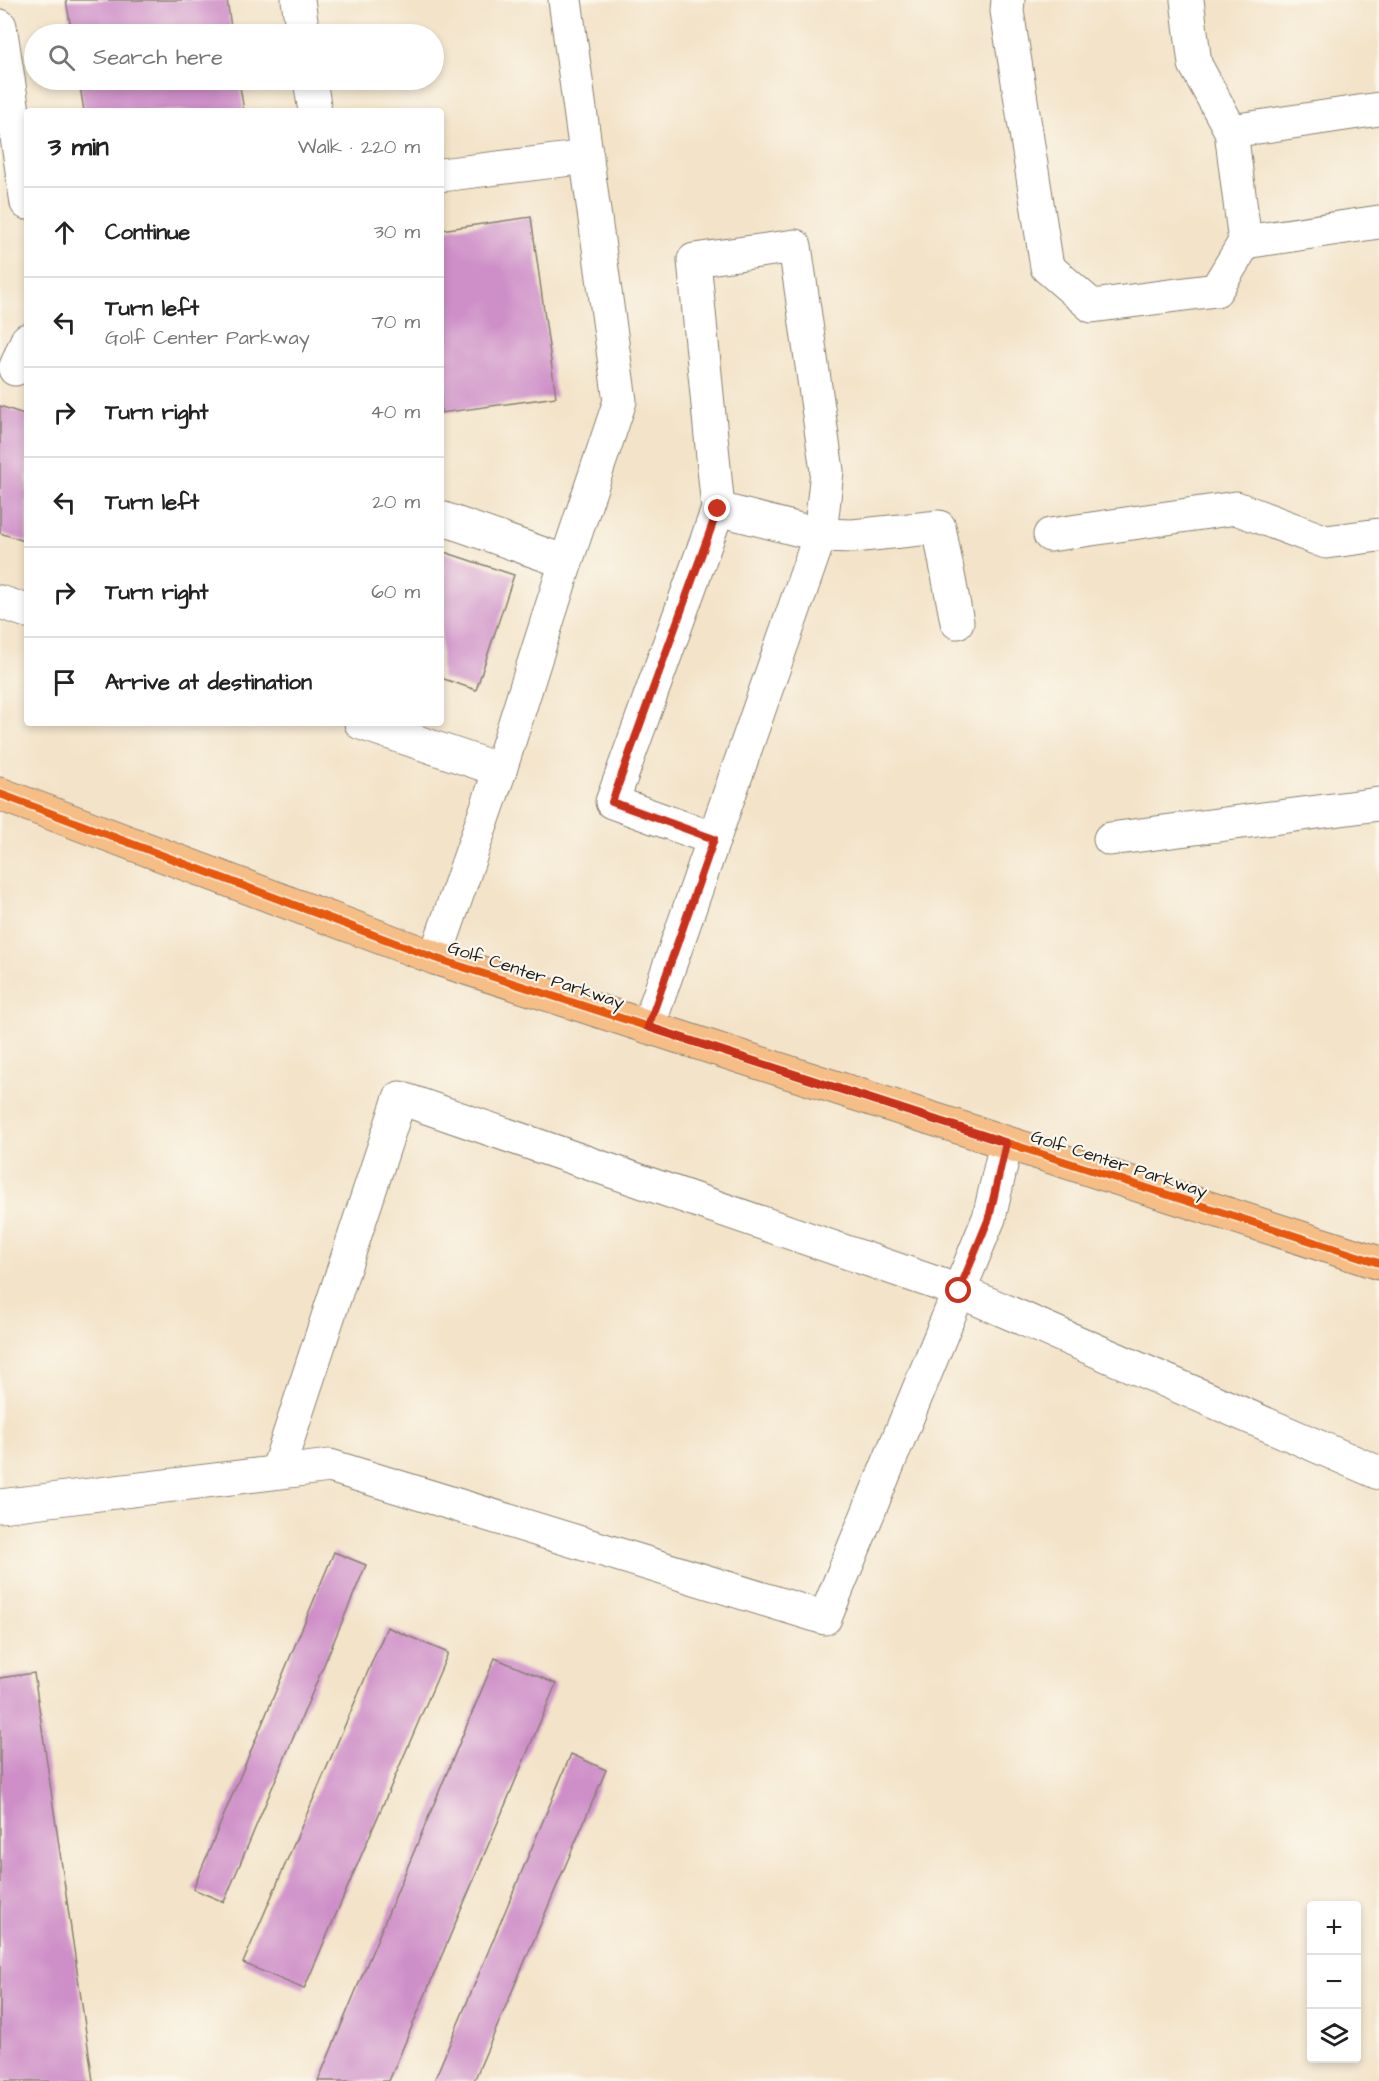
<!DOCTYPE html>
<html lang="en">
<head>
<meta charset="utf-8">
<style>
  :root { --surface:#fff; --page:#f2f2f2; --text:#222; --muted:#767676; --line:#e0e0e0 }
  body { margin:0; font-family:"Architects Daughter",sans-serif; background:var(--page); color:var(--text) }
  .controls { position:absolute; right:18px; bottom:18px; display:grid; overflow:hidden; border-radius:6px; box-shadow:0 3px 9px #0003 }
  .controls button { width:54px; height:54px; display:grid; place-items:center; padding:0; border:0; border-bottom:2px solid var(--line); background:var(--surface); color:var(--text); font:30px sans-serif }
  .stop { position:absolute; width:18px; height:18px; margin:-14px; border:4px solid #c8321e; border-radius:50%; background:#fff }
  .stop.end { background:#c8321e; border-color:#fff; box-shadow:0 2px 6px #0008 }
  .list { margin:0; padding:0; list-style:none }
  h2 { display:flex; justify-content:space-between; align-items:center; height:78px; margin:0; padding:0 24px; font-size:26px }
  h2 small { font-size:20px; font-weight:400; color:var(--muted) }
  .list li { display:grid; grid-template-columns:39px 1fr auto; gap:18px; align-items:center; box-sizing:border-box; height:90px; padding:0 24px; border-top:2px solid var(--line) }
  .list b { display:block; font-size:22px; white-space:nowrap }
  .list p { margin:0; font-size:20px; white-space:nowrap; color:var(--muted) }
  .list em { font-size:20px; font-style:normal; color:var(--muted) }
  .icon { flex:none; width:33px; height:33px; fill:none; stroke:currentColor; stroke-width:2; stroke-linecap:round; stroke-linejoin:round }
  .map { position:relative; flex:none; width:1379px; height:2081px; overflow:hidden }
  .search { position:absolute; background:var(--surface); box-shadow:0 3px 9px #0003; left:24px; top:24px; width:420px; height:66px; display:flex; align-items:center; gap:15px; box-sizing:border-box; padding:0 21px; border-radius:33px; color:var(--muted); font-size:22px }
  .panel { position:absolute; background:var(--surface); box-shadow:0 3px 9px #0003; left:24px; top:108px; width:420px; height:618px; border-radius:6px }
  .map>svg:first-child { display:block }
</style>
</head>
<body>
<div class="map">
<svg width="1379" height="2081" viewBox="0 0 1379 2081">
  <rect width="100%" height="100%" fill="#fbf7ec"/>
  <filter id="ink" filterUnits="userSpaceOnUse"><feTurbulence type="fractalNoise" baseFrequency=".0167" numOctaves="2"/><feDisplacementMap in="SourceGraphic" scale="12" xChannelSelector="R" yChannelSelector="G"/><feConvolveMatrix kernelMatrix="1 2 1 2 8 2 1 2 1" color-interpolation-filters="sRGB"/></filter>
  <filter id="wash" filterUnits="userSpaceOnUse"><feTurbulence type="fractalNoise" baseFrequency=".008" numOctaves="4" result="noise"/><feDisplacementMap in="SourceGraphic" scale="24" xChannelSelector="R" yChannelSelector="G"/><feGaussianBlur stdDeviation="1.35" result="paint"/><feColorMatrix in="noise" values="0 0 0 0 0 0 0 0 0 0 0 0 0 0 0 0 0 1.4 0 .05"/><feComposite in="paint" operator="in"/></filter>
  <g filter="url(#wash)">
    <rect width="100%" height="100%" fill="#f3e3c8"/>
    <g id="blocks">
      <g fill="#ce8ec8">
        <polygon points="66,0 227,0 232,34 72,34"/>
        <polygon points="79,80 239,80 244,111 84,111"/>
        <polygon points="531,217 556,397 441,413 441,230"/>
        <polygon points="0,406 27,415 27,542 0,533"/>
        <polygon points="441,551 514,575 476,690 441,678"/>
        <polygon points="334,1552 366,1565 224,1902 193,1889"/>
        <polygon points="387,1627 448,1653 304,1989 243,1963"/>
        <polygon points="495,1658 556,1684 389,2081 318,2081"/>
        <polygon points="34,1673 93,2081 0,2081 0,1678"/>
        <polygon points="571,1754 606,1770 474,2081 434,2081"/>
      </g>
    </g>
  </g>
  <g filter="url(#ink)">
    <use href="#blocks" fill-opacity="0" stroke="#888072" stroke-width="1.5"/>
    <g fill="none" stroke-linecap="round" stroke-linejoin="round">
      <g stroke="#888072" stroke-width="35">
        <g id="minor">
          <polyline points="298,0 303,34"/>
          <polyline points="1008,0 1007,11 1047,267 1092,306 1216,290 1245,242 1231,131 1195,64 1187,0"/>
          <polyline points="0,26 27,203"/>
          <polyline points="310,80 315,111"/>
          <polyline points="1231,131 1379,109"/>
          <polyline points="441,175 587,157"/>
          <polyline points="1245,242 1379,222"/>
          <polyline points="15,369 27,340"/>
          <polyline points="718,509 820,535 853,536 939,527 957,622"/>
          <polyline points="441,518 566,562 620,401 565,0"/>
          <polyline points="1050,535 1236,508 1326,542 1379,535"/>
          <polyline points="0,602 27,611"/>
          <polyline points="361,723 500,770 566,562"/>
          <polyline points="1110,839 1379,804"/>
          <polyline points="435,958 500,770"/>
          <polyline points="648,1027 820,535 827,471 795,246 694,260 718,509 612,802 714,839"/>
          <polyline points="277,1472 400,1098 959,1291 1379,1473"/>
          <polyline points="0,1506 330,1466 825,1618 989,1218 1006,1143"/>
        </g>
      </g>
      <g stroke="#888072" stroke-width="35">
        <polyline id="major" points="0,794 435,958 1379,1263"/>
      </g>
      <use href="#minor" stroke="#fff" stroke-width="33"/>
      <use href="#major" stroke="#f6be87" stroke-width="33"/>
      <g stroke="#fbf7ec" stroke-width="11">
        <polyline id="cycleway" points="0,794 435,958 1379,1263"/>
      </g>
      <use href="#cycleway" stroke="#e8590c" stroke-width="8"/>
    </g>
  </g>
  <g fill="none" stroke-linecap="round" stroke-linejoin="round" filter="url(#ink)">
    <polyline stroke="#c8321e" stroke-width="8" points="718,509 612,802 714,839 648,1027 1006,1143 989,1218 959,1291"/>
  </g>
  <g text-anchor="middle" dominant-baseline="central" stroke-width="4.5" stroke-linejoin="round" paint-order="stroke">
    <g font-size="18" fill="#1c1c1c" stroke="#fbf7ec">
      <text transform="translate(536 975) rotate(18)">Golf Center Parkway</text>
      <text transform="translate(1119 1164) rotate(18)">Golf Center Parkway</text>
    </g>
  </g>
</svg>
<div class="controls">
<button>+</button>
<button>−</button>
<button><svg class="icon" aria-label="layers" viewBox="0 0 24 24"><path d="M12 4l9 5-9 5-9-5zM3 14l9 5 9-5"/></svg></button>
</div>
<div class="stop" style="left:959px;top:1291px"></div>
<div class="stop end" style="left:718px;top:509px"></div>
<div class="search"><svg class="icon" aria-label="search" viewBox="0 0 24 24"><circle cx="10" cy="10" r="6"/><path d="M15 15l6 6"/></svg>Search here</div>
<section class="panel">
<h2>3 min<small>Walk · 220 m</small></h2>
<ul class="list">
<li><svg class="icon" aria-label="ahead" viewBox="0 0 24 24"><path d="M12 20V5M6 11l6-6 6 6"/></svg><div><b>Continue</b></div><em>30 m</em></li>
<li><svg class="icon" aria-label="left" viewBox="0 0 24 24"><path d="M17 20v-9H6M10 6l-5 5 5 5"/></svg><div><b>Turn left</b><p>Golf Center Parkway</p></div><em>70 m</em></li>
<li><svg class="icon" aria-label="right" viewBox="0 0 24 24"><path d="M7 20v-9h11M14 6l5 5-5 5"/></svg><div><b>Turn right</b></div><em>40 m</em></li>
<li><svg class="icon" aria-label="left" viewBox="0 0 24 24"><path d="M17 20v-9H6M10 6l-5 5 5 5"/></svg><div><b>Turn left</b></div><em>20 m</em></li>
<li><svg class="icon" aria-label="right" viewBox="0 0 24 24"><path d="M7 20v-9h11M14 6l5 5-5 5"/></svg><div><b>Turn right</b></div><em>60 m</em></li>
<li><svg class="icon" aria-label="arrive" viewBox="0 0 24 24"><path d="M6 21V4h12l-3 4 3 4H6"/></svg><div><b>Arrive at destination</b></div></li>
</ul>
</section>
</div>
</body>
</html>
